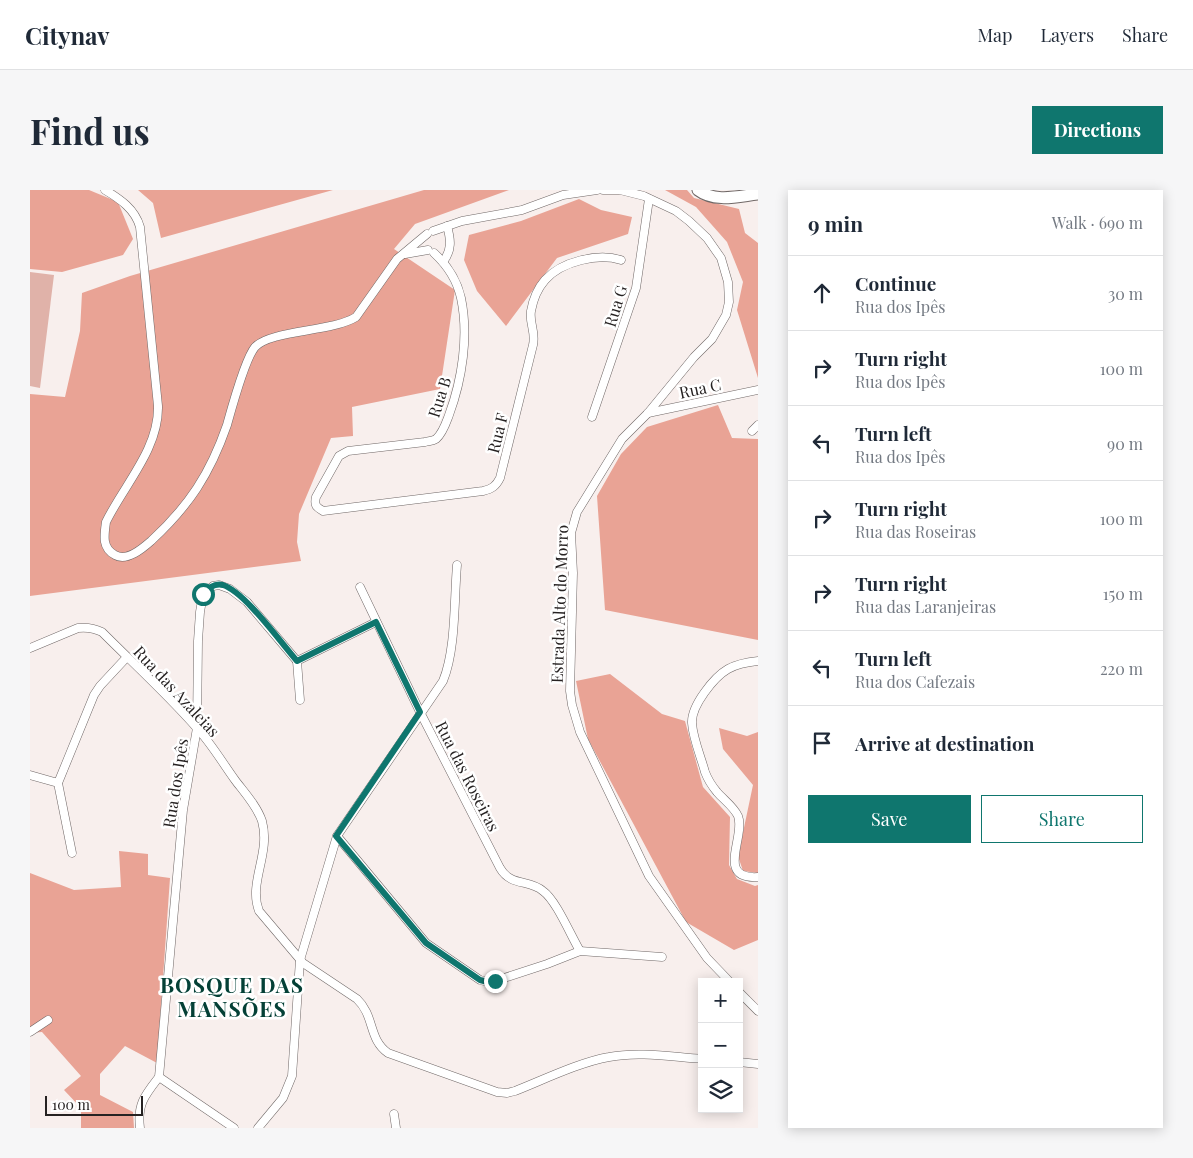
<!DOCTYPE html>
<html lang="en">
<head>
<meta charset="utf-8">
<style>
  :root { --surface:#fff; --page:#f6f6f7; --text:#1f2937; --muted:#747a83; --line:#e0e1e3; --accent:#0f766e }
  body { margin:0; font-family:"Playfair Display",serif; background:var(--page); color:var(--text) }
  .controls { position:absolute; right:15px; bottom:15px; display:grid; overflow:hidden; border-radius:0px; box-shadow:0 2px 12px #0003 }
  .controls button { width:45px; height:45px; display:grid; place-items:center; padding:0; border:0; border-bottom:1px solid var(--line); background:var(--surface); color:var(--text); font:25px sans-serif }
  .scale { position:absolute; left:15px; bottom:12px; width:98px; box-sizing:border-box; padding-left:5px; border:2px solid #262222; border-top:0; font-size:14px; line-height:18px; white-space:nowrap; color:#262222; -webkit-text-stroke:4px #fff; paint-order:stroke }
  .stop { position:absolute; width:15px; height:15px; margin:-11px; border:4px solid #0f766e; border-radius:50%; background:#fff }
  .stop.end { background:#0f766e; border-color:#fff; box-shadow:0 1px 5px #0008 }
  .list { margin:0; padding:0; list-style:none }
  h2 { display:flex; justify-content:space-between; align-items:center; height:65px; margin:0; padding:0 20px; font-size:21px }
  h2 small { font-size:16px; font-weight:400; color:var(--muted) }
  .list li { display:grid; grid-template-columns:32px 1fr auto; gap:15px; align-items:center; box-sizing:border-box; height:75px; padding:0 20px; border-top:1px solid var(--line) }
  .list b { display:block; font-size:19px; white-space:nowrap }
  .list p { margin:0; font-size:16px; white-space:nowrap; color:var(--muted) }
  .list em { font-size:16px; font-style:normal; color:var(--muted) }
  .actions { display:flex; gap:10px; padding:15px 20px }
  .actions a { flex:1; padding:11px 0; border:1px solid var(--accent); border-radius:0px; text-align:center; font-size:18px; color:var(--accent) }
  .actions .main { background:var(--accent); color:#fff }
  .icon { flex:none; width:28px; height:28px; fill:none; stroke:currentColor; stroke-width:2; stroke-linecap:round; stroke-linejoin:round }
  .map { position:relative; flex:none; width:728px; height:938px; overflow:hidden; border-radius:0px }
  header { display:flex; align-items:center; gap:30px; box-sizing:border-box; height:70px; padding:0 25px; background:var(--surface); border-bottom:1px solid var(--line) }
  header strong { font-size:24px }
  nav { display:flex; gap:28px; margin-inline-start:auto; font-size:18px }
  .intro { display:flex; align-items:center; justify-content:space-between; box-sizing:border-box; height:120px; padding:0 30px }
  h1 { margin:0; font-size:35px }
  .button { padding:12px 22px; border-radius:0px; background:var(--accent); color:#fff; font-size:18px; font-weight:700 }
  main { display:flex; gap:30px; padding:0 30px }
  aside { flex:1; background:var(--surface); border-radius:0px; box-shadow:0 2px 12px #0003 }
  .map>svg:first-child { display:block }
</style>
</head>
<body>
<header>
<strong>Citynav</strong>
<nav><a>Map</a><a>Layers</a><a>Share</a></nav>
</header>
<div class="intro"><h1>Find us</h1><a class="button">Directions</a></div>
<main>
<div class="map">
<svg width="728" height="938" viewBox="0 0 728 938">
  <rect width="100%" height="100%" fill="#f8efed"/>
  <polygon fill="#e0b2a9" points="0,82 24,85 10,198 0,196"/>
  <g fill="#e9a395">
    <polygon points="0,0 59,0 88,12 103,49 93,65 32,82 0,79"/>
    <polygon points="108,0 303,0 131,48 123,13"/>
    <polygon points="394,0 479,0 385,34 364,59 425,100 410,199 322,217 323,246 301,248 269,324 267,352 271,371 0,406 0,204 35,207 50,141 52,103 100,86"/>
    <polygon points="635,0 657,0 664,8 709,19 715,43 728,53 728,188 707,120 713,92 697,52 666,17"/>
    <polygon points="549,9 571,20 602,27 598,44 527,68 476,136 447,101 434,70 439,45 491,31"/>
    <polygon points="688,215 702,248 728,249 728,450 575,420 567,306 591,264 617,237"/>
    <polygon points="580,484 632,524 655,531 673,597 700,627 699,675 707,689 725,696 728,695 728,750 704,760 656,732 558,549 546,491"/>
    <polygon points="689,538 717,546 728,542 728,683 713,681 708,666 723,595 693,559"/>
    <polygon points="89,661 118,664 118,685 140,688 127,873 95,856 70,884 70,905 103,922 104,938 51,938 51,918 34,900 51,886 12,842 0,843 0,683 44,700 91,697"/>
  </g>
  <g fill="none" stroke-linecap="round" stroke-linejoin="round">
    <g stroke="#706867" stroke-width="9">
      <g id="street">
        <path d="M 75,0 C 90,9 105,19 110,37 L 128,216 C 129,259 94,295 76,332 C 74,346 72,358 85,365 C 97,372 113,358 121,351 C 159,316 180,284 197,235 C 202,217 215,169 225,157 C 241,140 302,142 326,127 L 367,69 L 397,44"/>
        <polyline points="573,0 590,0 614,6 646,21 659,31 677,48 691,68 698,92 699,112 696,125 682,149 664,167 618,223 592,249 547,322 541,343 543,383 540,501 542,515 550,542 619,686 677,768 700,792"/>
        <polyline points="403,41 432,31 492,20 533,5 567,0"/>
        <path d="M 404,63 C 417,75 427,90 431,108 C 439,146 432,190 419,225 C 416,233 413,243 406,249 C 403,251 399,251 395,252 L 318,261 L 309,266 L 286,307 C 284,315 286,317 293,321 L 453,301 C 462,299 466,296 470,288 L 503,155 C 506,142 499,133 501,121 C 503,110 508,98 515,90 C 532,71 568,63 591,70"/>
        <polyline points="375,64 398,60"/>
        <path d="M 413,72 C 422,60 421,50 417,36"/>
        <polyline points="618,223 728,200"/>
        <polyline points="562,227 606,98 619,9"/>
        <polyline points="722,241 728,235"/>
        <path d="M 330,397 L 390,522 L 470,678 C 481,697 499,689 513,701 C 526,710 541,746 550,761"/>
        <path d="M 0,458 L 48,438 C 57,437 64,438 72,442 C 104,474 137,504 166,537 C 181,553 192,572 205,590 C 214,602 227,616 232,631 C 241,664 218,692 229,721 L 273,773 L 327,809 C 345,826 338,849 358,863 L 467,902 L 477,903 L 485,901 C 513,890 550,872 579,867 C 609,861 642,867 672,869"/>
        <polyline points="267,471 270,510"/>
        <path d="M 728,471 C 718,472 707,474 698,479 C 684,487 661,516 662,533 C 663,549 671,567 675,582 C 678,590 682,596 687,602 C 694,610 704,617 708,626 C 716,646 685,690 728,687"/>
        <polyline points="0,585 28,593 64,505 70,496 97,467"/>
        <polyline points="28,593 42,663"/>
        <polyline points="307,646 396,753 450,790 458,792 465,791 517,774 550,761 632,767"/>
        <polyline points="709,802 728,821"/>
        <polyline points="0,842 18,830"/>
        <polyline points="709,872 728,874"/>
        <polyline points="129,887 204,938"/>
        <polyline points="364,924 366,938"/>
        <path d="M 110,938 C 107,914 115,905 129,887 L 153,620 L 167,538 L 168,451 L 170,422 L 173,404 L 183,396 L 189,395 L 200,399 L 217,412 L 267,471 L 346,432"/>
        <path d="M 228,938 L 253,908 L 262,886 L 270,770 L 307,646 L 413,491 C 426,460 424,409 427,375"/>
      </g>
    </g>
    <g stroke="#706867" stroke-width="13">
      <path id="secondary" d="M 668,0 C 685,13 709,6 728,4"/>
    </g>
    <use href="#street" stroke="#fff" stroke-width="8"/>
    <use href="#secondary" stroke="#fff" stroke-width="11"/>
  </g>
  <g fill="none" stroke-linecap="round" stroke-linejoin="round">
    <path stroke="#0f766e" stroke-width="6" d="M 173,404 C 178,398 185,393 193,395 C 215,402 251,453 267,471 L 346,432 L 390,522 L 306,646 L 396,753 L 450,790 L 458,792 L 465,791"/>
  </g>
  <g text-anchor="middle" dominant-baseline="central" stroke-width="5" stroke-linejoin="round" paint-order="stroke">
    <g font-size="16" fill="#262222" stroke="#fff">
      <text transform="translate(585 116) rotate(-73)">Rua G</text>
      <text transform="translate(670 198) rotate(-12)">Rua C</text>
      <text transform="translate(409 207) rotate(-72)">Rua B</text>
      <text transform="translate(467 243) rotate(-76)">Rua F</text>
      <text transform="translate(529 414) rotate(-88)">Estrada Alto do Morro</text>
      <text transform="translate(147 501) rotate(47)">Rua das Azaleias</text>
      <text transform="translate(438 586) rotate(63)">Rua das Roseiras</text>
      <text transform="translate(145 593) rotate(-81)">Rua dos Ipês</text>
    </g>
    <g font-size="21" font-weight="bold" letter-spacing="1" fill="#044036" stroke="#fff">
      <text x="202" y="794">BOSQUE DAS<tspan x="202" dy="24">MANSÕES</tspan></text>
    </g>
  </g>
</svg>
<div class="controls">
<button>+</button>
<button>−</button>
<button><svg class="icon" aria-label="layers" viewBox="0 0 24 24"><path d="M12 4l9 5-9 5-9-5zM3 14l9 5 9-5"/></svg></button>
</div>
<div class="scale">100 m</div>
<div class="stop" style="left:173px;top:404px"></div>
<div class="stop end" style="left:465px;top:791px"></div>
</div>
<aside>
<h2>9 min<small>Walk · 690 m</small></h2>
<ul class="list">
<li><svg class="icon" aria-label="ahead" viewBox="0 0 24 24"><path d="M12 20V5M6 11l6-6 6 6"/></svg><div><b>Continue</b><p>Rua dos Ipês</p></div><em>30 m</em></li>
<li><svg class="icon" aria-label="right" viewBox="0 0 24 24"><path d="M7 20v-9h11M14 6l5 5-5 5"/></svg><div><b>Turn right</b><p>Rua dos Ipês</p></div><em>100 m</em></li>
<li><svg class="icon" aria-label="left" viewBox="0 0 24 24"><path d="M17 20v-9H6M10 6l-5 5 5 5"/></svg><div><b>Turn left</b><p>Rua dos Ipês</p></div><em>90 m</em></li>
<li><svg class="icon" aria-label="right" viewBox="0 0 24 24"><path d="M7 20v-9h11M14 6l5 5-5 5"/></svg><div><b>Turn right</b><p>Rua das Roseiras</p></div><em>100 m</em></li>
<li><svg class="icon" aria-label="right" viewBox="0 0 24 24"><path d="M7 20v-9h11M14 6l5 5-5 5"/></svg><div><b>Turn right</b><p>Rua das Laranjeiras</p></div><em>150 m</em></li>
<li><svg class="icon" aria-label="left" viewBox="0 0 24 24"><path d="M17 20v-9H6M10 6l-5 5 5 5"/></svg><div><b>Turn left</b><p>Rua dos Cafezais</p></div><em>220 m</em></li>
<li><svg class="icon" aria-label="arrive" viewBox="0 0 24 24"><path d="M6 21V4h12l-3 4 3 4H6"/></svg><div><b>Arrive at destination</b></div></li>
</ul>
<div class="actions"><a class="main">Save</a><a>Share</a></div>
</aside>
</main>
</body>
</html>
